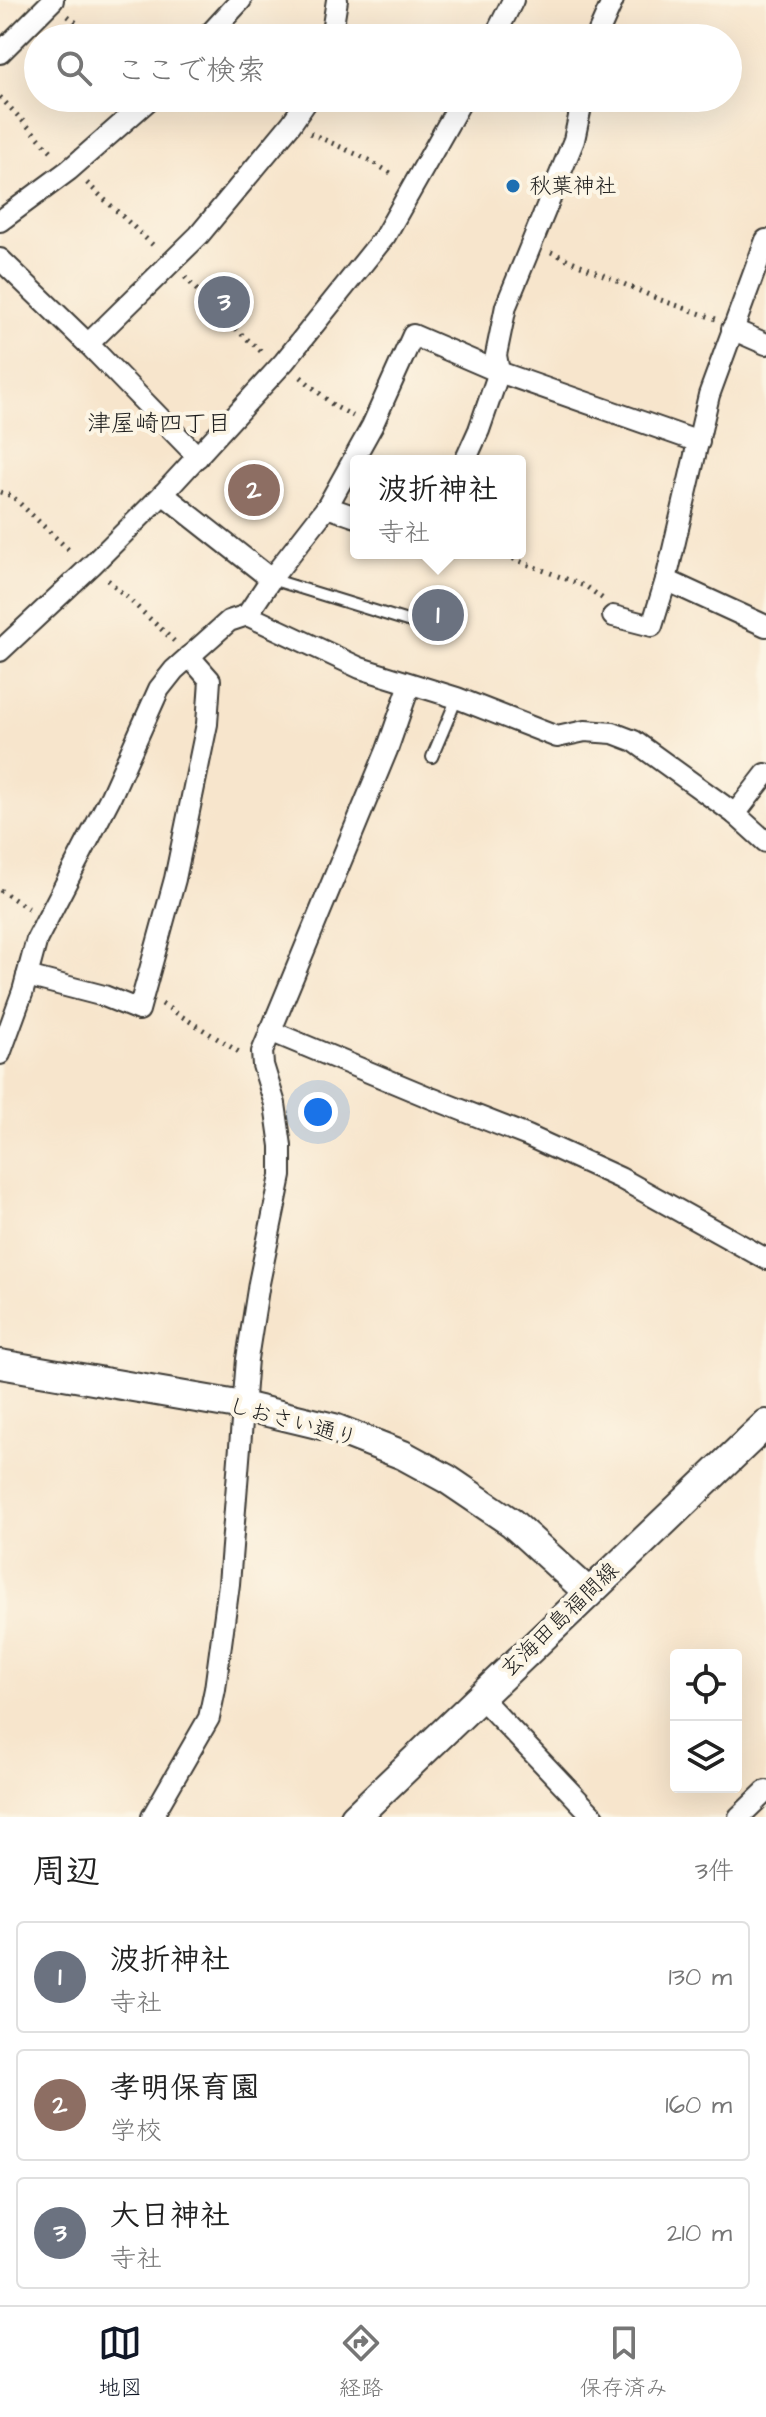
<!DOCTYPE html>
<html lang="ja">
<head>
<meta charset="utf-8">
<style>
  :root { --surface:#fff; --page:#f2f2f2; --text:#222; --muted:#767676; --line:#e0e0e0; --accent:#111827 }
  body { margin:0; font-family:"Architects Daughter","Klee One",sans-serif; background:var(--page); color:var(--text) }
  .controls { position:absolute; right:24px; bottom:24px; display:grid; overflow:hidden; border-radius:8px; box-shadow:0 8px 32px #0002 }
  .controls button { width:72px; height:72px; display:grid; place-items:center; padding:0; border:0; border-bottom:2px solid var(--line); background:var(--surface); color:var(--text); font:40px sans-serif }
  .you { position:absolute; left:318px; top:1112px; width:28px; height:28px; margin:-20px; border:6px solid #fff; border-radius:50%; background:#1a73e8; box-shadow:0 0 0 12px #1a73e833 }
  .badge { display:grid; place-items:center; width:52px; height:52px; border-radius:50%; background:var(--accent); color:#fff; font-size:26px; font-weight:700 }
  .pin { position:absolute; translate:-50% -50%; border:4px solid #fff; box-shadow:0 2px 8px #0006 }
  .popup { position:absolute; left:350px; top:455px; width:176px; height:104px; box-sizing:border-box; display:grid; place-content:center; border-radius:8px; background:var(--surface); filter:drop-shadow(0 2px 6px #0005); font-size:26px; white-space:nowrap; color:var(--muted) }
  .popup b { font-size:30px; color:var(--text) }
  .popup::after { content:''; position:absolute; left:50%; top:100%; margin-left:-16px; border:16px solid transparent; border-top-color:var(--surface) }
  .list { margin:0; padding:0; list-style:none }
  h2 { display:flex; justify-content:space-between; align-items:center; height:104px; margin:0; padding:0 32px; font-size:34px }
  h2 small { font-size:26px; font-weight:400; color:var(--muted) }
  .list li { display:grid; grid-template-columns:52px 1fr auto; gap:24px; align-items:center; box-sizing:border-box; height:112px; margin:0 16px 16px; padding:0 16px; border:2px solid var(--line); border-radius:8px }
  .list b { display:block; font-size:30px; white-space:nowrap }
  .list p { margin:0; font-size:26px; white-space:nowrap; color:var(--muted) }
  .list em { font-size:26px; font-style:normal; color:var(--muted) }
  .icon { flex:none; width:44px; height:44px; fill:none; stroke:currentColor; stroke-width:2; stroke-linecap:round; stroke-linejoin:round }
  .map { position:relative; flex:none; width:766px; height:1817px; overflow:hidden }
  .search { position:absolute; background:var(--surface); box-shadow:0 8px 32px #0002; left:24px; right:24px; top:24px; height:88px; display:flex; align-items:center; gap:20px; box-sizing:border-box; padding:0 28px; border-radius:44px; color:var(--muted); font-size:30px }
  .sheet { height:488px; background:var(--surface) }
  nav { display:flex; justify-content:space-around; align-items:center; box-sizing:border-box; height:112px; border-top:2px solid var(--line); background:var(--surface); font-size:22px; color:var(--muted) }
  nav a { display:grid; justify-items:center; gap:4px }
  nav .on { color:var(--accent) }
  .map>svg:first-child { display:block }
</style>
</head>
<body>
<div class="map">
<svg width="766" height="1817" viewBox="0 0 766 1817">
  <rect width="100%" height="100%" fill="#fcf5e5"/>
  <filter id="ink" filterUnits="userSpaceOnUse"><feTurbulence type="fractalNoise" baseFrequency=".0125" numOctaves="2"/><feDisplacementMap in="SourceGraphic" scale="16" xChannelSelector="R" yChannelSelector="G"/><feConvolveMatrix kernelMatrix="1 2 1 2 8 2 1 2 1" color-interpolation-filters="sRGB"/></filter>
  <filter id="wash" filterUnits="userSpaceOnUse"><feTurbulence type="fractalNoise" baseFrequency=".006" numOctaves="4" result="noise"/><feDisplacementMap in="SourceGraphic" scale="32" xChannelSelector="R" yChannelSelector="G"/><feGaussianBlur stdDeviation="1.8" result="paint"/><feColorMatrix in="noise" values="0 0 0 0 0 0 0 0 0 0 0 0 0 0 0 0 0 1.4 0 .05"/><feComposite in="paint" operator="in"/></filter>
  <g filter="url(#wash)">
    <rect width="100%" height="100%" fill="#f7e5cc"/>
  </g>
  <g filter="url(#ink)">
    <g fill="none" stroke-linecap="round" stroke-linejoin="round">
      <g stroke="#3d3a36" stroke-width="14">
        <g id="lane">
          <polyline points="271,579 443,632"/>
          <polyline points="432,757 457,698"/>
        </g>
      </g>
      <g stroke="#3d3a36" stroke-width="24">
        <g id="street">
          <polyline points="206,38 241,0"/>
          <polyline points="331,38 337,0"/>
          <polyline points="494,38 513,0"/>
          <polyline points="596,38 613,0"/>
          <polyline points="0,53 53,0"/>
          <polyline points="0,221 69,170 151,98"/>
          <polyline points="0,259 88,344 198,457"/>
          <polyline points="732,329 766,344"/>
          <polyline points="88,344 199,235 291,124 309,98"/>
          <polyline points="465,461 479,430 499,372 496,355 506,306 574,140 583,98"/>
          <polyline points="163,494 271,579"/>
          <polyline points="327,507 356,517"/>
          <polyline points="666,580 766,626"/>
          <polyline points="247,615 360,668 457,698 557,737 585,731 613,733 634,741 735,814 766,842"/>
          <polyline points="613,616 652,626 666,580 709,395 766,240"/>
          <polyline points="0,651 92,565 163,494 284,362 385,236 463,98"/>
          <polyline points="735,814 766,774"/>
          <polyline points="27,976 104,996 139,1010 175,879 207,724 210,680 189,656"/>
          <polyline points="270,1031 431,1098 528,1136 620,1178 766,1259"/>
          <polyline points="0,1054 23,991 37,939 111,796 159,689 174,670 229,621 247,615 271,579 327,507 372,426 413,335 499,372 699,442"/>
          <polyline points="480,1697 594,1817"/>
          <polyline points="152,1817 209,1718 215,1689 229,1584 247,1359 259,1283 281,1176 281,1146 275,1104 263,1065 262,1052 387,750 410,684"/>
          <polyline points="739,1817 766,1791"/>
        </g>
      </g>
      <g stroke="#3d3a36" stroke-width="32">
        <g id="secondary">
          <polyline points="0,1364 243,1406 334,1428 403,1455 447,1479 512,1523 589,1593"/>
          <polyline points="355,1817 766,1424"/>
        </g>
      </g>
      <g stroke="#3d3a36" stroke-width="5" stroke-dasharray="2 6" stroke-linecap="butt">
        <polyline points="68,16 95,38"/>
        <polyline points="0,97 55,155"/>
        <polyline points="310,133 369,160 394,175"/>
        <polyline points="87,183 155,247"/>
        <polyline points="551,252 658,299 716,319"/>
        <polyline points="185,277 219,314 264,354"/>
        <polyline points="301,377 334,406 353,416"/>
        <polyline points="0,492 12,496 72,553"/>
        <polyline points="498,553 587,587 603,599"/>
        <polyline points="108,580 174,641"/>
        <polyline points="0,890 29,909"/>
        <polyline points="162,1004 242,1054"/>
      </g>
      <use href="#lane" stroke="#fff" stroke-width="10"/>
      <use href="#street" stroke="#fff" stroke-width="20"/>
      <use href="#secondary" stroke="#fff" stroke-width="28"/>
    </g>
  </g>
  <circle fill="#1f6fb2" stroke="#fcf5e5" stroke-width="3" cx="513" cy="186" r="8"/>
  <g text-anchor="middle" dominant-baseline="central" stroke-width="8" stroke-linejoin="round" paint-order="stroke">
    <g font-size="22" fill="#1c1c1c" stroke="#fcf5e5" text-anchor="start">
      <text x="529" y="186">秋葉神社</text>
    </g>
    <g font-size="22" fill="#1c1c1c" stroke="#fcf5e5">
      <text transform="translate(293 1422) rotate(15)">しおさい通り</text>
      <text transform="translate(560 1620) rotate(-44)">玄海田島福間線</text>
    </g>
    <g font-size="24" fill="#1c1c1c" stroke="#fcf5e5">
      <text x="159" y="424">津屋崎四丁目</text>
    </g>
  </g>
</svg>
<div class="controls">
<button><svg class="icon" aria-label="locate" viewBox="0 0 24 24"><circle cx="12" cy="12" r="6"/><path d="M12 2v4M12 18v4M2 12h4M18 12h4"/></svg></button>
<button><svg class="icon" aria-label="layers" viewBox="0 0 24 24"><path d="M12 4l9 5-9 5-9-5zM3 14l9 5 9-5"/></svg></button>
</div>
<div class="you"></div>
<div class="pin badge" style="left:438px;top:615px;background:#6b7280">1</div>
<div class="popup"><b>波折神社</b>寺社</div>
<div class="pin badge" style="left:254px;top:490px;background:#8d6e63">2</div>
<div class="pin badge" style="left:224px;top:302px;background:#6b7280">3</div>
<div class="search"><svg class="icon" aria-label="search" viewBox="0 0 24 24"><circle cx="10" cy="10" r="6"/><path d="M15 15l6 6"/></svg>ここで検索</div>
</div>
<section class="sheet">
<h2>周辺<small>3件</small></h2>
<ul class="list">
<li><span class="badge" style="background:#6b7280">1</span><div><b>波折神社</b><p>寺社</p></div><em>130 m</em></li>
<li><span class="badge" style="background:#8d6e63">2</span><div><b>孝明保育園</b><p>学校</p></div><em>160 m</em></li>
<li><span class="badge" style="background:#6b7280">3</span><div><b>大日神社</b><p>寺社</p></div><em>210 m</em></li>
</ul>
</section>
<nav>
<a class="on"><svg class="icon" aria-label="map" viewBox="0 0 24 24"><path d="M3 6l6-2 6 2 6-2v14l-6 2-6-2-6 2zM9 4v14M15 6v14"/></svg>地図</a>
<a><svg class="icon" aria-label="directions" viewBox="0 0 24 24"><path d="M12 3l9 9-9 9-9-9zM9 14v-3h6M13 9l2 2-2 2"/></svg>経路</a>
<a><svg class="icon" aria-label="saved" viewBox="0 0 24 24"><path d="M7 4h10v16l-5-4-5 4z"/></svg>保存済み</a>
</nav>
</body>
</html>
